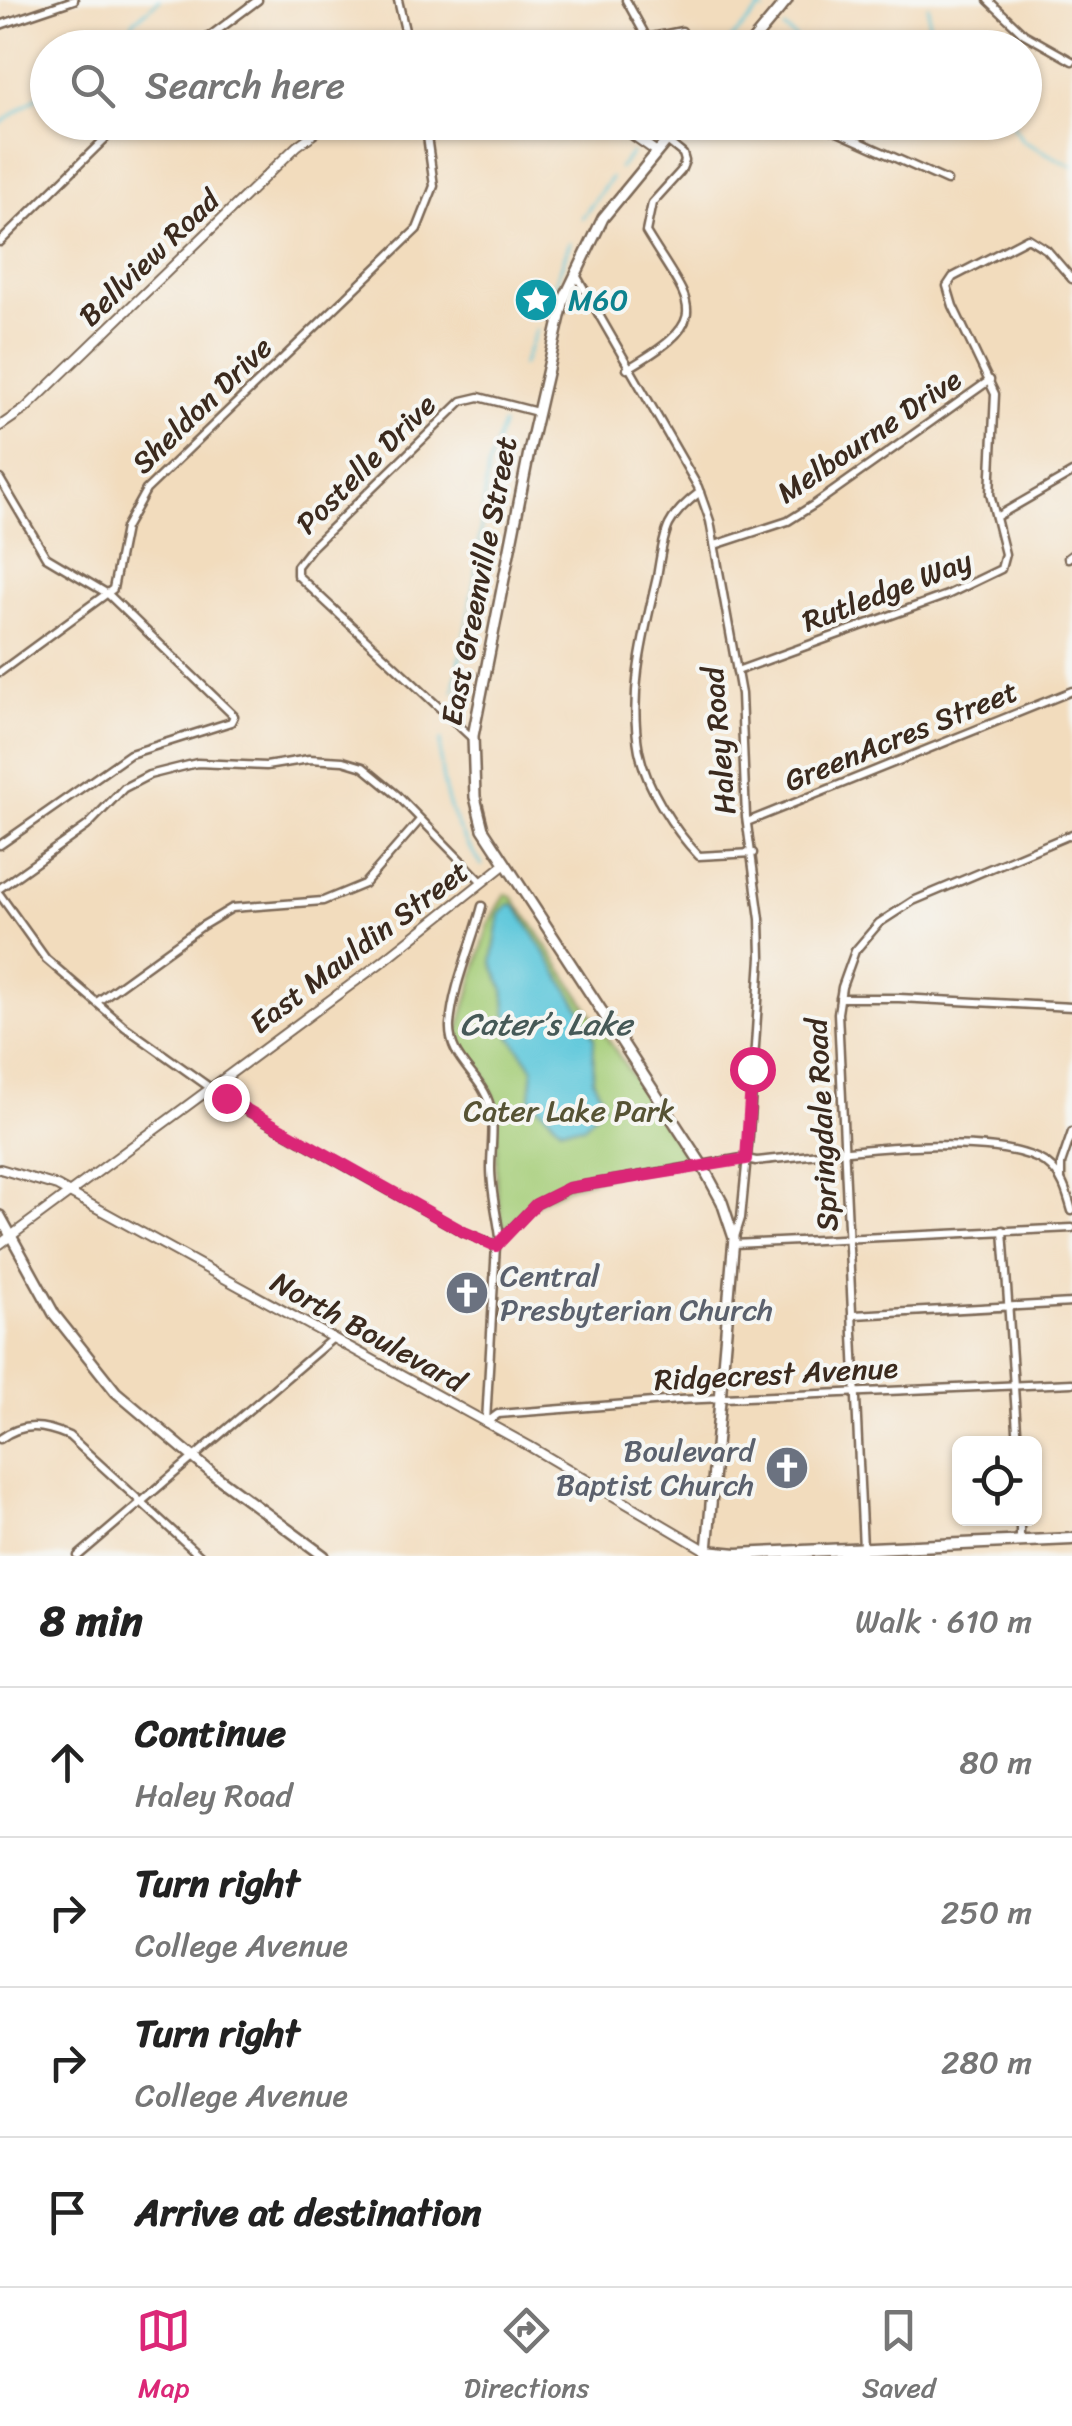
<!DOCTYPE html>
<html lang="en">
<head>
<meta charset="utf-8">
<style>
  :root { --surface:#fff; --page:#f2f2f2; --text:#222; --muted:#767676; --line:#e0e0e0; --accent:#db2777 }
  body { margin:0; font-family:Sriracha,sans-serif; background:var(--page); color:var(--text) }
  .controls { position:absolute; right:30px; bottom:30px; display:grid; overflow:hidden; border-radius:15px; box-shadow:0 2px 8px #0004 }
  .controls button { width:90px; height:90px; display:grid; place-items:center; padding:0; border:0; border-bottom:2px solid var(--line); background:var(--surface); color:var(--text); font:50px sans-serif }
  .stop { position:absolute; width:30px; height:30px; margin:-22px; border:8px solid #db2777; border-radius:50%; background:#fff }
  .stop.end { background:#db2777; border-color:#fff; box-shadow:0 2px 10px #0008 }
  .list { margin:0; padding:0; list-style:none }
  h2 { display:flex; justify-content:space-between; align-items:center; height:130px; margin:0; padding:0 40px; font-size:42px }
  h2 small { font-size:32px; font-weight:400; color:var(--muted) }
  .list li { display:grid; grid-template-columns:65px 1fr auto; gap:30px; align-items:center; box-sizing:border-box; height:150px; padding:0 40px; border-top:2px solid var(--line) }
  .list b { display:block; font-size:38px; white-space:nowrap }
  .list p { margin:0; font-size:32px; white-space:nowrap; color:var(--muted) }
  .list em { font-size:32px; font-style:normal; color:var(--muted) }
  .icon { flex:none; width:55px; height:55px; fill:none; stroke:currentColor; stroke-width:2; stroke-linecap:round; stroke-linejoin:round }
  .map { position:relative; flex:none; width:1072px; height:1556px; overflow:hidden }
  .search { position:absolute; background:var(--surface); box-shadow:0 2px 8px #0004; left:30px; right:30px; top:30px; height:110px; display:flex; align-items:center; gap:25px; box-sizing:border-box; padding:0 35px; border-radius:55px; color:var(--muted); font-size:38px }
  .sheet { height:730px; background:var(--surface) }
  nav { display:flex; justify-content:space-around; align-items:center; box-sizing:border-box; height:140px; border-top:2px solid var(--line); background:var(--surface); font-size:28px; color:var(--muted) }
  nav a { display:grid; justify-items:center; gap:5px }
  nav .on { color:var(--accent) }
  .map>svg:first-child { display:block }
</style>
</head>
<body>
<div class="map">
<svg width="1072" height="1556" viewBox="0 0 1072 1556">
  <rect width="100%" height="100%" fill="#f6f6f2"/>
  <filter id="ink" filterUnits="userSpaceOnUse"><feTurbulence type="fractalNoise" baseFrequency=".01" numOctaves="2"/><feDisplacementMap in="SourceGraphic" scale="20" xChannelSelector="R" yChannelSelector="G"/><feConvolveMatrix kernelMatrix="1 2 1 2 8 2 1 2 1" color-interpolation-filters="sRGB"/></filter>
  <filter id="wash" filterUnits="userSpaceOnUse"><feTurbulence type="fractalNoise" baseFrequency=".0048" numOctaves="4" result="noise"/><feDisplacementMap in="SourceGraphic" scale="40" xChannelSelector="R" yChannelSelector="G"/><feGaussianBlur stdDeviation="2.25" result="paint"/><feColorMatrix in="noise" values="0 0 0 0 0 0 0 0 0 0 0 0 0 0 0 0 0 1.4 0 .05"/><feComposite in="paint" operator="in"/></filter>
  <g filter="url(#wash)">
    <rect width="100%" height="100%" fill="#f2dcbd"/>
    <path fill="#a5cd78" stroke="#707c4b" stroke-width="2.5" d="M 506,894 L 512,897 L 534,927 L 689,1162 C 621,1174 558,1176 508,1227 L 502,1225 L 496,1182 L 498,1108 L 483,1071 L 462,1048 L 458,1033 L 489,924 Z"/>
    <polygon fill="#5fc8db" stroke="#4d797c" stroke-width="2.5" points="510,904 516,906 579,1007 594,1038 593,1079 604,1103 584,1126 561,1128 530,1098 533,1068 509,1034 504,990 492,963 500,914"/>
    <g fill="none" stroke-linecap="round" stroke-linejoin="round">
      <g stroke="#5fc8db" stroke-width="2.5">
        <polyline points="752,0 764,11"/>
        <polyline points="928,6 930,48"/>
        <polyline points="784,28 807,48"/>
        <polyline points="115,48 124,39 134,21 159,0"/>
        <polyline points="723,48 761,8"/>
        <polyline points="1010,122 1023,141 1072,166"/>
        <polyline points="0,124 48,89"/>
        <polyline points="651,130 658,122"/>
        <polyline points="619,168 632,153"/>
        <polyline points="582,218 611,178"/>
        <polyline points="544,315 570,242"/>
        <polyline points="522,366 537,329"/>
        <polyline points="454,691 475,579 488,467 502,425"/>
        <path d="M 441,740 C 438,773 447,808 463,837 C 468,847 476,855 482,865"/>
      </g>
    </g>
  </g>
  <g filter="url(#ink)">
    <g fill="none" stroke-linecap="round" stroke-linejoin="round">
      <g stroke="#7b6856" stroke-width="11">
        <g id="minor">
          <polyline points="398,0 409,48"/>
          <polyline points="626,0 647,38 646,48"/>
          <polyline points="988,0 1024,34 1072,61"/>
          <polyline points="0,25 74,0"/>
          <polyline points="647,38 682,31"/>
          <polyline points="194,48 258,0"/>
          <polyline points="815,122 947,181"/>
          <polyline points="0,242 122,122"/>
          <polyline points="576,275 698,487 710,521 741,694 746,817 760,919 761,957 749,1135 741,1218 735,1237"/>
          <path d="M 627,369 C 716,317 692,308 646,232 L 652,203 L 681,171 L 685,161 L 683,154 L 667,141"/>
          <polyline points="0,479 46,557 108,594 234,716 231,722 130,754 0,845"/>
          <path d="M 700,492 C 688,501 676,511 669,525 C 662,540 660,560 657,577 C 644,634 628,692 639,751 C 646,787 674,830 699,856 L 753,853"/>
          <polyline points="996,517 1072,473"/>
          <polyline points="715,545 788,521 815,504 990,380"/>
          <polyline points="1068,558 1072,555"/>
          <polyline points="737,671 947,595 1001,569 1005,554 990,494 995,394 953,306 947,286 953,277 1028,238 1047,250 1072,279"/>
          <polyline points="0,672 113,589 125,528 146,490 417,229 434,186 425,122"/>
          <polyline points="472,738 297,575 297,566 311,548 462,401 479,397 537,412"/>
          <polyline points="747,822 1072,691"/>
          <polyline points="0,888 87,826 124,788 149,775 197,763 266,766 309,759 343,761 363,767 397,795 482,882"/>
          <polyline points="0,895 46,959 125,1027 226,1099 463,1232 496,1245"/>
          <path d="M 482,906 C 472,945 453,985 450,1025 C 448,1060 482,1075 490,1106 C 495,1127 491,1147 491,1168 C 491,1191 497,1214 500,1237"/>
          <polyline points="840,998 899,998 1072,1007"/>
          <polyline points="97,1002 202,926 232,908 323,901 364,884 420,820"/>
          <polyline points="1061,1179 1061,1164 1072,1132"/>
          <polyline points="1003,1230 1018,1444"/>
          <polyline points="734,1244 1072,1228"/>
          <path d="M 496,1245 L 536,1204 L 569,1188 L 742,1158 L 756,1161 C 821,1155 994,1127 1047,1164 C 1062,1175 1067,1193 1072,1211"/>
          <polyline points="854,1315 1072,1303"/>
          <polyline points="486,1422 496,1245"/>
          <polyline points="486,1423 498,1414 679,1400 1072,1383"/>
          <path d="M 0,1439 C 23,1422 44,1425 69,1436 L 200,1556"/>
          <polyline points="1020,1518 1020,1541"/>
          <polyline points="863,1548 838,1013 842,987 855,951 879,923 913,901 1072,834"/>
          <polyline points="78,1556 333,1338"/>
        </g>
      </g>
      <g stroke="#7b6856" stroke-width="12">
        <g id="tertiary">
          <polyline points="614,122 657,152"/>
          <polyline points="0,426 25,409 297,146 330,122"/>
          <polyline points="0,1169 57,1186 529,1446 707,1551"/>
          <polyline points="0,1244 383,961 504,865"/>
        </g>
      </g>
      <g stroke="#7b6856" stroke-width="14">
        <g id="secondary">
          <polyline points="747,48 787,0"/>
          <polyline points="682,122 603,218 564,299 530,447 473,736 475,797 483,829 702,1165 722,1202 734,1238 707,1551"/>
          <polyline points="0,1216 54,1314 116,1392 213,1474 324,1556"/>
        </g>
      </g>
      <g stroke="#7b6856" stroke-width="15">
        <polyline id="primary" points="707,1556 707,1551 737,1554 1072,1539"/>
      </g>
      <use href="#minor" stroke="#fff" stroke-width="6"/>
      <use href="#tertiary" stroke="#fff" stroke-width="8"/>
      <use href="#secondary" stroke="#fff" stroke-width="9"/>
      <use href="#primary" stroke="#fff" stroke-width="10"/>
    </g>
  </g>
  <g fill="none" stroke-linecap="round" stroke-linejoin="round" filter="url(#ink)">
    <polyline stroke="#db2777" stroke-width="12" points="226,1098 464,1232 496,1246 536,1204 568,1188 746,1159 752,1069"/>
  </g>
  <defs>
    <g id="sight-disc" transform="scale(2.25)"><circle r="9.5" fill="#0f9aa8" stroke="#f6f6f2"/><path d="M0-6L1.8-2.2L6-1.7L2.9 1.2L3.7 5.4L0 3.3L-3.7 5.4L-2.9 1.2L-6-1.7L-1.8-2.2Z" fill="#fff"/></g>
    <g id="church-disc" transform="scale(2.25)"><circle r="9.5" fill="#6b7280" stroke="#f6f6f2"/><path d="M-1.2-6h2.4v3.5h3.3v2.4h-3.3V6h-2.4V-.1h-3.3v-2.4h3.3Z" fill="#fff"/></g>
  </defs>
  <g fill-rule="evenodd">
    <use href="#sight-disc" x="536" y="300"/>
    <use href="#church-disc" x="467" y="1293"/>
    <use href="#church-disc" x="787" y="1468"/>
  </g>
  <g text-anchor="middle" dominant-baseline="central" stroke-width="8" stroke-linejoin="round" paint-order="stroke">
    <g font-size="30" fill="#3b2a1e" stroke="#f6f6f2">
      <text transform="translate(149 258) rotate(-44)">Bellview Road</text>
      <text transform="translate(202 405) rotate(-44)">Sheldon Drive</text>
      <text transform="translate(869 436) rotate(-34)">Melbourne Drive</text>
      <text transform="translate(366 464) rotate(-45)">Postelle Drive</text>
      <text transform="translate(479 581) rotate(-79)">East Greenville Street</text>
      <text transform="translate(887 591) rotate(-21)">Rutledge Way</text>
      <text transform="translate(901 736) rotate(-22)">GreenAcres Street</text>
      <text transform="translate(719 741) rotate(-95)">Haley Road</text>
      <text transform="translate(359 947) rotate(-37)">East Mauldin Street</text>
      <text transform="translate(822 1125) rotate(-93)">Springdale Road</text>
      <text transform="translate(368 1332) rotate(29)">North Boulevard</text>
      <text transform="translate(776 1374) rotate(-3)">Ridgecrest Avenue</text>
    </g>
    <g font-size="30" fill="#0d838f" stroke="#f6f6f2" text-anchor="start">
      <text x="568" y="300">M60</text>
    </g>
    <g font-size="30" fill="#565334" stroke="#f6f6f2">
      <text x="569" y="1111">Cater Lake Park</text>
    </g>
    <g font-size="30" fill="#5b616d" stroke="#f6f6f2" text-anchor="start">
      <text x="500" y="1276">Central<tspan x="500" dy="34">Presbyterian Church</tspan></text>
      <text x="754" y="1451" text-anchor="end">Boulevard<tspan x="754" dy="34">Baptist Church</tspan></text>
    </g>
    <g font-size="32" font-style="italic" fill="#465957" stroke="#f6f6f2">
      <text x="546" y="1024">Cater’s Lake</text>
    </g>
  </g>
</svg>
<div class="controls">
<button><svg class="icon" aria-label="locate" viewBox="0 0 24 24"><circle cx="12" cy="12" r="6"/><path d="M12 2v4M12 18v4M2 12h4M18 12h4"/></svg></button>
</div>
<div class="stop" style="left:752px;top:1069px"></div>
<div class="stop end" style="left:226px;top:1098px"></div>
<div class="search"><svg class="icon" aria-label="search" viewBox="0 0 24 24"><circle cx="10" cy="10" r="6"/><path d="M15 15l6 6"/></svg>Search here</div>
</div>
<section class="sheet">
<h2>8 min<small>Walk · 610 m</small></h2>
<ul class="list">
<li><svg class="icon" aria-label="ahead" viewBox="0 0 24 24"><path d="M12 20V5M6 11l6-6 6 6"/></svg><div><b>Continue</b><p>Haley Road</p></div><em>80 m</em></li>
<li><svg class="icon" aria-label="right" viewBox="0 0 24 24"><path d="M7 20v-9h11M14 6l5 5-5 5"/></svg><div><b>Turn right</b><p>College Avenue</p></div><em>250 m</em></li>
<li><svg class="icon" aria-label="right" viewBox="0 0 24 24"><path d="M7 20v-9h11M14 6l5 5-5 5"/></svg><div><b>Turn right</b><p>College Avenue</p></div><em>280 m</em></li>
<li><svg class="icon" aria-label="arrive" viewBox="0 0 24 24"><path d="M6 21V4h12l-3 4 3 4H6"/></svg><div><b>Arrive at destination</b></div></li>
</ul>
</section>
<nav>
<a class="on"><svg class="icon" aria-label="map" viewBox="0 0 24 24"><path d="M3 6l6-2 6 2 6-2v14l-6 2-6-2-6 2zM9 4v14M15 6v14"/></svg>Map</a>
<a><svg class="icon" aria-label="directions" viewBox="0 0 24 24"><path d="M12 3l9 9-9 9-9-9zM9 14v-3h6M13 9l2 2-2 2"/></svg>Directions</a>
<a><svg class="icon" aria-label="saved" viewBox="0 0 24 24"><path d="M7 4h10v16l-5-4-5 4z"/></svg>Saved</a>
</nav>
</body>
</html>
